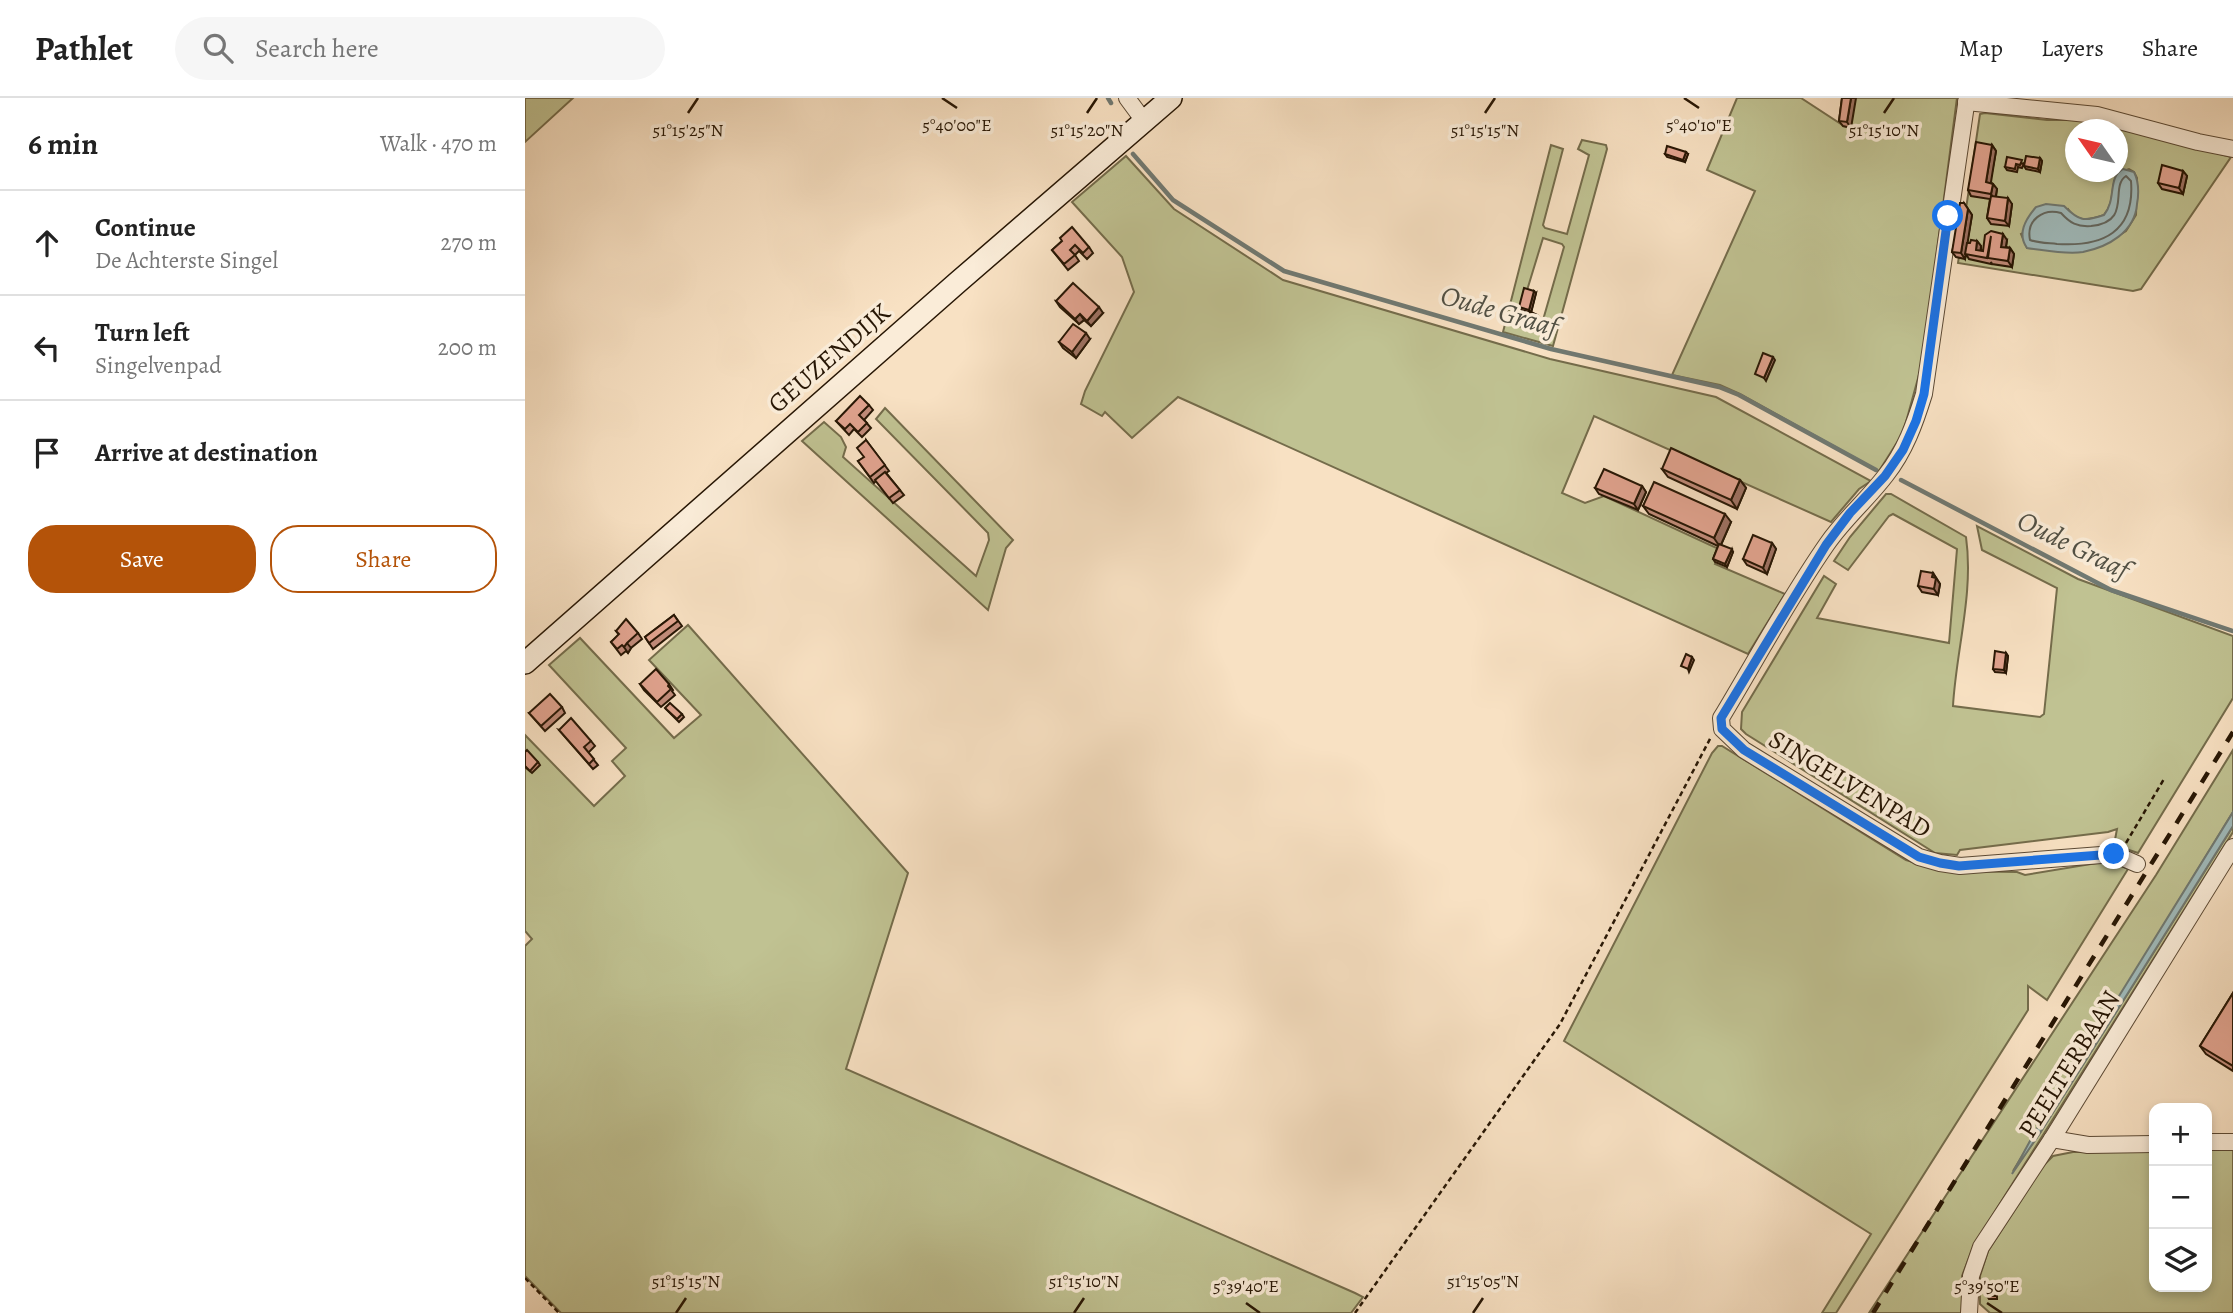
<!DOCTYPE html>
<html lang="en">
<head>
<meta charset="utf-8">
<style>
  :root { --surface:#fff; --page:#f6f6f6; --text:#222; --muted:#767676; --line:#e0e0e0; --accent:#b45309 }
  body { margin:0; font-family:Alegreya,serif; background:var(--page); color:var(--text) }
  .controls { position:absolute; right:21px; bottom:21px; display:grid; overflow:hidden; border-radius:14px; box-shadow:0 4px 10px #0003 }
  .controls button { width:63px; height:63px; display:grid; place-items:center; padding:0; border:0; border-bottom:2px solid var(--line); background:var(--surface); color:var(--text); font:35px sans-serif }
  .compass { position:absolute; left:1540px; top:21px; width:63px; height:63px; border-radius:50%; background:var(--surface); box-shadow:0 4px 10px #0003; rotate:304deg }
  .stop { position:absolute; width:21px; height:21px; margin:-16px; border:5px solid #1a73e8; border-radius:50%; background:#fff }
  .stop.end { background:#1a73e8; border-color:#fff; box-shadow:0 2px 7px #0008 }
  .list { margin:0; padding:0; list-style:none }
  h2 { display:flex; justify-content:space-between; align-items:center; height:91px; margin:0; padding:0 28px; font-size:30px }
  h2 small { font-size:23px; font-weight:400; color:var(--muted) }
  .list li { display:grid; grid-template-columns:46px 1fr auto; gap:21px; align-items:center; box-sizing:border-box; height:105px; padding:0 28px; border-top:2px solid var(--line) }
  .list b { display:block; font-size:26px; white-space:nowrap }
  .list p { margin:0; font-size:23px; white-space:nowrap; color:var(--muted) }
  .list em { font-size:23px; font-style:normal; color:var(--muted) }
  .actions { display:flex; gap:14px; padding:21px 28px }
  .actions a { flex:1; padding:16px 0; border:2px solid var(--accent); border-radius:28px; text-align:center; font-size:24px; color:var(--accent) }
  .actions .main { background:var(--accent); color:#fff }
  .icon { flex:none; width:38px; height:38px; fill:none; stroke:currentColor; stroke-width:2; stroke-linecap:round; stroke-linejoin:round }
  .map { position:relative; flex:none; width:1708px; height:1215px; overflow:hidden }
  header { display:flex; align-items:center; gap:42px; box-sizing:border-box; height:98px; padding:0 35px; background:var(--surface); border-bottom:2px solid var(--line) }
  header strong { font-size:33px }
  nav { display:flex; gap:38px; margin-inline-start:auto; font-size:24px }
  .search { width:490px; height:63px; background:var(--page); display:flex; align-items:center; gap:18px; box-sizing:border-box; padding:0 24px; border-radius:38px; color:var(--muted); font-size:26px }
  main { display:flex }
  aside { flex:1; background:var(--surface) }
  .map>svg:first-child { display:block }
</style>
</head>
<body>
<header>
<strong>Pathlet</strong>
<div class="search"><svg class="icon" aria-label="search" viewBox="0 0 24 24"><circle cx="10" cy="10" r="6"/><path d="M15 15l6 6"/></svg>Search here</div>
<nav><a>Map</a><a>Layers</a><a>Share</a></nav>
</header>
<main>
<aside>
<h2>6 min<small>Walk · 470 m</small></h2>
<ul class="list">
<li><svg class="icon" aria-label="ahead" viewBox="0 0 24 24"><path d="M12 20V5M6 11l6-6 6 6"/></svg><div><b>Continue</b><p>De Achterste Singel</p></div><em>270 m</em></li>
<li><svg class="icon" aria-label="left" viewBox="0 0 24 24"><path d="M17 20v-9H6M10 6l-5 5 5 5"/></svg><div><b>Turn left</b><p>Singelvenpad</p></div><em>200 m</em></li>
<li><svg class="icon" aria-label="arrive" viewBox="0 0 24 24"><path d="M6 21V4h12l-3 4 3 4H6"/></svg><div><b>Arrive at destination</b></div></li>
</ul>
<div class="actions"><a class="main">Save</a><a>Share</a></div>
</aside>
<div class="map">
<svg width="1708" height="1215" viewBox="0 0 1708 1215">
  <rect width="100%" height="100%" fill="#f8e1c3"/>
  <filter id="stains"><feTurbulence type="fractalNoise" baseFrequency=".00286" numOctaves="4"/><feColorMatrix values="0 0 0 0 .2 0 0 0 0 .09 0 0 0 0 .02 0 0 0 .5 -.17"/></filter>
  <radialGradient id="worn" r=".72"><stop offset=".6" stop-color="#630" stop-opacity="0"/><stop offset="1" stop-color="#630" stop-opacity=".3"/></radialGradient>
  <g fill="#c0c292" stroke="#746c4b" stroke-width="2" fill-rule="evenodd">
    <polygon points="0,0 48,0 0,44"/>
    <polygon points="1212,0 1276,0 1316,26 1320,0 1432,0 1398,262 1378,335 1354,373 1215,296 1195,287 1147,277 1230,93 1182,72"/>
    <path d="M 1460,15 L 1522,22 L 1571,22 L 1706,59 L 1616,191 L 1608,193 L 1433,165 L 1455,16 ZM 1550,32 L 1592,32 L 1592,74 L 1550,74 ZM 1604,71 L 1609,74 L 1612,80 L 1611,117 L 1601,133 L 1578,147 L 1556,154 L 1502,150 L 1496,136 L 1543,111 C 1552,125 1565,122 1579,117 C 1590,104 1585,90 1592,75 Z"/>
    <path d="M 1057,42 L 1081,47 L 1082,51 L 1028,248 L 978,234 L 1026,47 L 1038,51 L 1018,127 L 1020,130 L 1042,136 L 1064,57 L 1053,51 ZM 1018,140 L 1037,146 L 1039,149 L 1014,236 L 993,228 L 992,225 Z"/>
    <polygon points="601,58 649,111 758,182 1025,261 1191,299 1346,383 1334,391 1306,424 1069,318 1037,395 1060,405 1079,398 1196,452 1190,466 1260,496 1223,556 653,299 607,340 580,314 577,318 556,306 560,293 609,194 597,159 547,104"/>
    <polygon points="360,310 488,442 481,450 463,512 277,343 299,324 316,339 321,349 318,359 451,478 464,442 463,435 351,321"/>
    <path d="M 1361,396 L 1366,396 L 1441,439 C 1449,495 1431,553 1428,608 L 1515,619 L 1519,616 L 1532,490 L 1457,452 L 1452,428 L 1553,481 L 1708,538 L 1708,600 L 1613,755 L 1589,747 L 1592,731 L 1583,734 L 1435,752 L 1432,757 L 1410,755 L 1221,636 L 1216,631 L 1217,614 L 1299,478 L 1311,486 L 1292,520 L 1424,545 L 1432,451 L 1368,416 L 1364,418 L 1323,472 L 1309,463 L 1325,439 Z"/>
    <polygon points="163,527 383,775 321,971 830,1195 838,1199 826,1215 36,1215 0,1178 0,848 7,841 0,833 0,637 69,708 100,678 87,663 101,650 24,567 55,540 149,640 176,617 124,562"/>
    <polygon points="1193,648 1197,648 1381,762 1419,773 1492,774 1500,777 1578,764 1590,765 1603,771 1522,902 1503,888 1503,912 1311,1215 1297,1215 1346,1136 1039,943 1187,655"/>
    <polygon points="1708,652 1708,714 1488,1073 1515,1035 1708,728 1708,734 1449,1147 1437,1178 1437,1215 1344,1215 1631,777"/>
    <polygon points="1682,1052 1708,1052 1708,1215 1465,1215 1455,1206 1455,1178 1463,1153 1518,1068 1528,1058 1548,1054 1629,1053 1629,1189 1682,1189"/>
  </g>
  <g fill="#a0bbbc" stroke="#707972" stroke-width="2">
    <path d="M 1598,71 L 1609,74 C 1614,84 1614,95 1612,106 C 1610,134 1583,149 1558,154 C 1541,157 1519,152 1502,150 C 1492,136 1500,122 1511,109 L 1521,106 L 1539,108 C 1554,123 1559,124 1579,117 C 1592,101 1582,80 1598,71 Z"/>
    <polygon points="1708,714 1708,728 1515,1035 1487,1076 1511,1032"/>
  </g>
  <g fill="none" stroke-linecap="round" stroke-linejoin="round">
    <path stroke="#646860" stroke-width="2" d="M 1601,78 L 1606,83 C 1610,134 1578,149 1532,146 C 1523,145 1513,145 1505,142 C 1501,122 1518,110 1536,115 C 1545,125 1552,129 1566,128 C 1608,124 1584,89 1601,78 Z"/>
    <g stroke="#707972" stroke-width="4.5">
      <polyline points="583,0 586,5"/>
      <polyline points="608,56 648,102 759,173 1026,251 1194,289 1214,297 1351,372"/>
      <polyline points="1376,382 1586,492 1708,533"/>
    </g>
    <g stroke="#5b4934" stroke-width="18">
      <g id="street">
        <polyline points="602,0 619,23"/>
        <path d="M 1442,0 L 1399,296 C 1390,325 1380,353 1361,377 C 1342,402 1320,420 1302,446 C 1263,502 1231,562 1196,620 L 1197,631 L 1219,652 L 1394,759 L 1415,765 L 1435,768 L 1589,756 L 1612,766"/>
        <polyline points="1441,4 1572,17 1673,44 1708,51"/>
        <polyline points="1527,1041 1563,1047 1629,1046"/>
        <polyline points="1682,1044 1708,1044"/>
        <polyline points="1444,1215 1446,1178 1456,1149 1527,1041 1708,749"/>
      </g>
    </g>
    <g stroke="#271604" stroke-width="24">
      <polyline id="secondary" points="0,565 433,184 646,0"/>
    </g>
    <g stroke="#271604" stroke-width="2.5" stroke-dasharray="5 3.5" stroke-linecap="butt">
      <polyline points="1601,745 1639,681"/>
      <polyline points="0,1180 34,1215"/>
      <polyline points="830,1215 1035,926 1186,639"/>
    </g>
    <use href="#street" stroke="#faecd8" stroke-width="16"/>
    <use href="#secondary" stroke="#faecd8" stroke-width="21"/>
    <polyline stroke="#271604" stroke-width="4.5" stroke-dasharray="12 12" stroke-linecap="butt" points="1348,1215 1708,634"/>
  </g>
  <g fill="#c28c7b" stroke="#271604" stroke-width="2">
    <polygon points="1317,0 1326,30 1318,28 1314,23"/>
    <polygon points="1467,47 1471,53 1465,85 1468,86 1472,91 1471,99 1487,106 1484,128 1466,126 1462,120 1465,101 1446,98 1443,92"/>
    <polygon points="1140,56 1163,56 1160,64 1142,59"/>
    <polygon points="1515,60 1517,63 1515,74 1501,71 1499,68"/>
    <polygon points="1499,65 1497,70 1493,69 1492,74 1482,72 1480,69"/>
    <polygon points="1658,73 1662,78 1658,96 1637,91 1633,85"/>
    <polygon points="1439,105 1447,117 1442,145 1445,145 1452,143 1456,148 1456,152 1458,153 1482,142 1481,149 1485,150 1489,156 1487,169 1467,166 1466,164 1466,166 1444,161 1441,156 1440,161 1431,159 1427,154"/>
    <polygon points="537,143 564,149 568,155 562,161 554,153 550,157 554,163 543,172 527,152"/>
    <polygon points="1011,195 1006,214 1012,217 1014,219 1012,226 1004,223 1002,220 1005,214 996,212 994,209"/>
    <polygon points="531,203 578,215 566,228 559,222 554,226 535,209"/>
    <polygon points="565,241 551,260 538,250 534,244"/>
    <polygon points="344,307 348,312 339,322 346,330 337,339 329,331 324,337 311,323"/>
    <polygon points="341,342 364,373 361,375 379,397 368,405 351,383 349,385 333,363 339,360"/>
    <polygon points="1137,371 1215,382 1221,390 1212,411 1143,379"/>
    <polygon points="1117,388 1121,394 1113,412 1074,396 1070,390"/>
    <polygon points="1118,408 1206,424 1196,447 1208,454 1202,469 1190,464 1188,461 1193,448 1124,416"/>
    <polygon points="1247,445 1251,451 1242,476 1222,467 1218,461"/>
    <polygon points="1408,475 1415,486 1413,497 1397,494 1393,488"/>
    <polygon points="149,517 157,528 128,551 120,539"/>
    <polygon points="91,533 113,535 117,541 106,550 103,555 101,553 96,557 86,544 94,537"/>
    <polygon points="1481,555 1483,558 1481,575 1470,574 1468,571"/>
    <polygon points="115,586 144,586 148,592 147,593 150,597 136,609 119,592"/>
    <polygon points="37,609 40,615 20,633 4,615"/>
    <polygon points="140,610 157,616 159,619 154,624"/>
    <polygon points="34,632 66,643 70,648 63,655 73,667 68,671"/>
    <polygon points="0,654 13,664 15,667 7,675 0,669"/>
    <polygon points="1708,895 1708,973 1681,956 1675,948"/>
    <polygon points="1470,1192 1472,1195 1472,1201 1464,1201 1462,1198"/>
  </g>
  <g fill="#9e7264" stroke="#271604" stroke-width="2">
    <polygon points="1326,0 1331,0 1326,30 1322,24"/>
    <polygon points="1467,47 1471,53 1465,90 1461,84"/>
    <polygon points="1161,54 1163,56 1160,64 1158,62"/>
    <polygon points="1515,60 1517,63 1515,74 1513,71"/>
    <polygon points="1658,73 1662,78 1658,96 1654,90"/>
    <polygon points="1468,86 1472,91 1470,102 1466,96"/>
    <polygon points="1483,100 1487,106 1484,128 1480,123"/>
    <polygon points="1443,111 1447,117 1440,161 1436,155"/>
    <polygon points="1478,136 1482,142 1480,154 1476,149"/>
    <polygon points="1452,143 1456,148 1455,157 1451,152"/>
    <polygon points="1485,150 1489,156 1487,169 1483,163"/>
    <polygon points="1009,193 1011,195 1006,215 1004,212"/>
    <polygon points="574,209 578,215 566,228 562,223"/>
    <polygon points="555,216 559,222 554,226 550,221"/>
    <polygon points="1012,217 1014,219 1012,226 1010,223"/>
    <polygon points="561,235 565,241 551,260 547,254"/>
    <polygon points="1248,259 1250,262 1241,283 1239,280"/>
    <polygon points="1215,382 1221,390 1212,411 1206,402"/>
    <polygon points="1117,388 1121,394 1113,412 1109,406"/>
    <polygon points="1200,416 1206,424 1195,449 1189,440"/>
    <polygon points="1247,445 1251,451 1242,476 1238,470"/>
    <polygon points="1207,451 1208,454 1202,469 1200,466"/>
    <polygon points="1408,475 1415,486 1413,497 1409,491 1407,479"/>
    <polygon points="102,545 106,550 103,555 99,549"/>
    <polygon points="1481,555 1483,558 1481,575 1479,572"/>
    <polygon points="1167,559 1169,562 1164,574 1163,571"/>
  </g>
  <g fill="#e1a38f" stroke="#271604" stroke-width="2">
    <polygon points="1317,0 1326,0 1322,24 1314,23"/>
    <polygon points="1451,44 1467,47 1461,84 1468,86 1466,96 1443,92"/>
    <polygon points="1142,48 1161,54 1158,62 1140,56"/>
    <polygon points="1501,58 1515,60 1513,71 1499,68"/>
    <polygon points="1482,59 1497,62 1495,67 1491,66 1490,71 1480,69"/>
    <polygon points="1637,67 1658,73 1654,90 1633,85"/>
    <polygon points="1466,98 1483,100 1480,123 1462,120"/>
    <polygon points="1435,105 1439,105 1443,111 1436,155 1427,154"/>
    <polygon points="547,129 564,149 558,155 550,147 545,152 550,157 539,166 527,152 537,143 535,140"/>
    <polygon points="1466,133 1478,136 1476,149 1485,150 1483,163 1463,160 1466,138 1462,160 1440,156 1442,145 1445,145 1446,142 1452,143 1451,152 1458,153 1460,137"/>
    <polygon points="548,185 574,209 562,223 555,216 550,221 531,203"/>
    <polygon points="999,190 1009,193 1004,212 994,209"/>
    <polygon points="1005,214 1012,217 1010,223 1002,220"/>
    <polygon points="548,226 561,235 547,254 534,244"/>
    <polygon points="1238,255 1248,259 1239,280 1230,276"/>
    <polygon points="335,298 344,307 334,317 342,325 333,334 325,326 320,331 311,323"/>
    <polygon points="341,342 360,367 345,379 333,363 339,359 332,350"/>
    <polygon points="1146,350 1215,382 1206,402 1137,371"/>
    <polygon points="1079,371 1117,388 1109,406 1070,390"/>
    <polygon points="360,374 375,392 364,400 350,382"/>
    <polygon points="1129,384 1200,416 1189,440 1118,408"/>
    <polygon points="1228,437 1247,445 1238,470 1218,461"/>
    <polygon points="1194,446 1207,451 1200,466 1188,461"/>
    <polygon points="1396,473 1408,475 1407,479 1411,480 1409,491 1393,488"/>
    <polygon points="149,517 153,523 124,545 120,539"/>
    <polygon points="101,521 113,535 102,545 99,549 97,547 92,551 86,544 94,536 91,533"/>
    <polygon points="1470,553 1481,555 1479,572 1468,571"/>
    <polygon points="1161,556 1167,559 1163,571 1156,568"/>
    <polygon points="131,571 144,586 143,588 146,591 132,604 115,586"/>
    <polygon points="25,596 37,609 16,628 4,615"/>
    <polygon points="145,605 157,616 152,621 140,610"/>
    <polygon points="46,620 66,643 59,649 69,661 64,666 34,632"/>
    <polygon points="2,652 13,664 5,673 0,668 0,654"/>
    <polygon points="1708,895 1708,968 1675,948"/>
    <polygon points="1470,1192 1470,1198 1462,1198 1462,1193"/>
  </g>
  <g fill="none" stroke-linecap="round" stroke-linejoin="round">
    <polyline stroke="#1a73e8" stroke-width="9" points="1423,118 1399,296 1391,323 1378,352 1360,378 1325,415 1301,447 1196,620 1197,631 1219,652 1394,759 1415,765 1434,768 1589,756"/>
  </g>
  <path fill="none" stroke="#271604" stroke-width="2.5" d="M 417,0 L 432,10M 1159,0 L 1174,10M 163,15 L 173,0M 562,15 L 572,0M 960,15 L 970,0M 1359,15 L 1369,0M 721,1205 L 735,1215M 1462,1205 L 1477,1215M 151,1215 L 161,1200M 549,1215 L 559,1200M 948,1215 L 958,1200"/>
  <g text-anchor="middle" dominant-baseline="central" stroke-width="7" stroke-linejoin="round" paint-order="stroke">
    <g font-size="26" fill="#271604" stroke="#faecd8">
      <text transform="translate(304 260) rotate(-41)">GEUZENDIJK</text>
      <text transform="translate(1325 686) rotate(31)">SINGELVENPAD</text>
      <text transform="translate(1544 966) rotate(-58)">PEELTERBAAN</text>
    </g>
    <g font-size="28" font-style="italic" fill="#515044" stroke="#faecd8">
      <text transform="translate(974 213) rotate(16)">Oude Graaf</text>
      <text transform="translate(1548 447) rotate(26)">Oude Graaf</text>
    </g>
  </g>
  <g font-size="18" text-anchor="middle" fill="#271604" stroke="#faecd8" stroke-width="7" stroke-linejoin="round" paint-order="stroke">
    <text x="432" y="33">5°40'00"E</text>
    <text x="1174" y="33">5°40'10"E</text>
    <text x="163" y="38">51°15'25"N</text>
    <text x="562" y="38">51°15'20"N</text>
    <text x="960" y="38">51°15'15"N</text>
    <text x="1359" y="38">51°15'10"N</text>
    <text x="161" y="1189">51°15'15"N</text>
    <text x="559" y="1189">51°15'10"N</text>
    <text x="958" y="1189">51°15'05"N</text>
    <text x="721" y="1194">5°39'40"E</text>
    <text x="1462" y="1194">5°39'50"E</text>
  </g>
  <rect width="100%" height="100%" filter="url(#stains)"/>
  <rect width="100%" height="100%" fill="url(#worn)"/>
</svg>
<div class="controls">
<button>+</button>
<button>−</button>
<button><svg class="icon" aria-label="layers" viewBox="0 0 24 24"><path d="M12 4l9 5-9 5-9-5zM3 14l9 5 9-5"/></svg></button>
</div>
<svg class="compass" viewBox="-18 -18 36 36"><path d="M0-13l5 13h-10z" fill="#e53935"/><path d="M0 13l5-13h-10z" fill="#767676"/></svg>
<div class="stop" style="left:1423px;top:118px"></div>
<div class="stop end" style="left:1589px;top:756px"></div>
</div>
</main>
</body>
</html>
